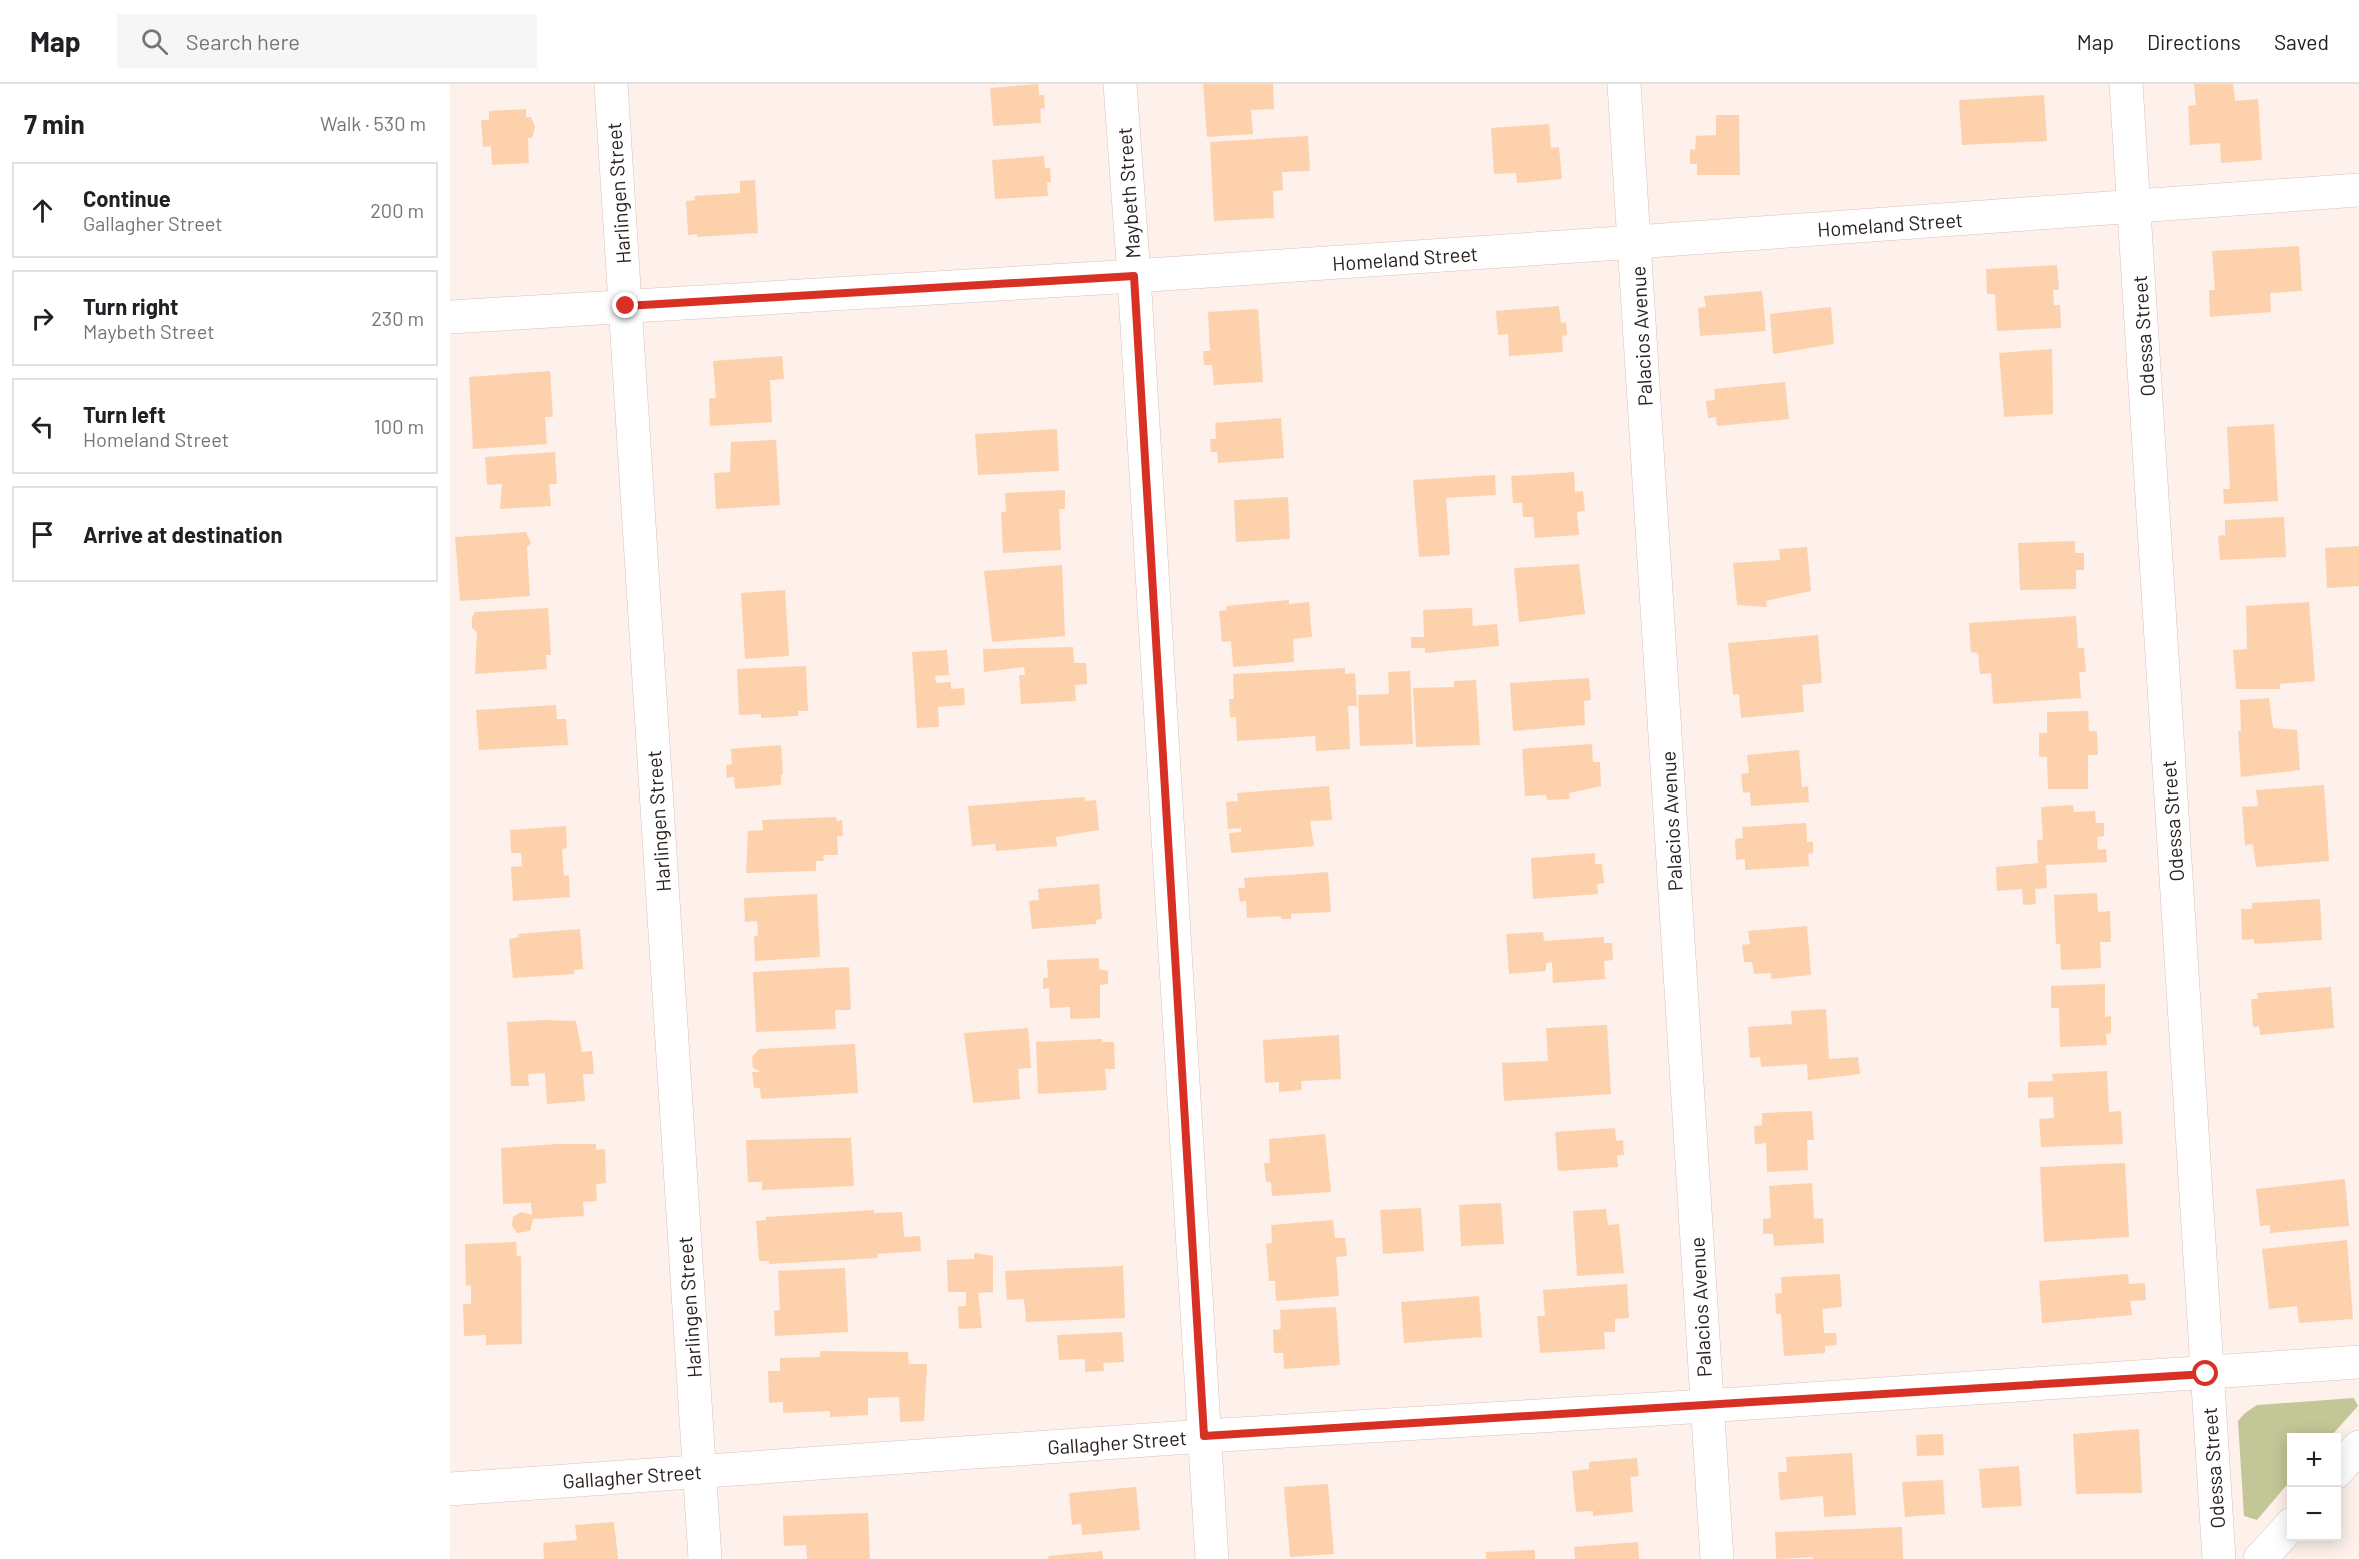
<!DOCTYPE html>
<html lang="en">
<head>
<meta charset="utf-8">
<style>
  :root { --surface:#fff; --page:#f6f6f6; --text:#202124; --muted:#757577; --line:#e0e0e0 }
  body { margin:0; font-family:Barlow,sans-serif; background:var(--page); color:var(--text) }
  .controls { position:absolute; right:18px; bottom:18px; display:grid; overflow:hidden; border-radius:0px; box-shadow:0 3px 15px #0003 }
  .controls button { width:54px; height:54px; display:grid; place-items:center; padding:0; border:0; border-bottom:2px solid var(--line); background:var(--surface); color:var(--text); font:30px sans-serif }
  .stop { position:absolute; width:18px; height:18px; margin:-14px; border:4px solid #d93025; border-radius:50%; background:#fff }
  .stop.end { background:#d93025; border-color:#fff; box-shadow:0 2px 6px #0008 }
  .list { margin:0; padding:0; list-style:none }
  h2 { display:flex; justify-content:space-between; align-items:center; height:78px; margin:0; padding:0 24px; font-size:26px }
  h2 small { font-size:20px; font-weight:400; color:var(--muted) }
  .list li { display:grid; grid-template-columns:39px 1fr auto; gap:18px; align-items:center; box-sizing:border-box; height:96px; margin:0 12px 12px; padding:0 12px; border:2px solid var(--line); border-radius:0px }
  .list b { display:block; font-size:22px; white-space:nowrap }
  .list p { margin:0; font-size:20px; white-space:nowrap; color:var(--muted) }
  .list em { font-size:20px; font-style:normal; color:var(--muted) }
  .icon { flex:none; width:33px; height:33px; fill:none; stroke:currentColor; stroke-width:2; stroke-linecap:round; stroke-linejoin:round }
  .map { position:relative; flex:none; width:1909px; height:1475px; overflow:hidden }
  header { display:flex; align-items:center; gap:36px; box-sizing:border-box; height:84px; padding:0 30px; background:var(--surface); border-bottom:2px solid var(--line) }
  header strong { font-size:28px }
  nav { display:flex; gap:33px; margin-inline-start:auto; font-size:21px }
  .search { width:420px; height:54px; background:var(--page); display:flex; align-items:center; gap:15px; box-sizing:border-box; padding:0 21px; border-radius:0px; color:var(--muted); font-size:22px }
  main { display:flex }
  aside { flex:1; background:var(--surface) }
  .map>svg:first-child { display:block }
</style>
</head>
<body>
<header>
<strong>Map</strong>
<div class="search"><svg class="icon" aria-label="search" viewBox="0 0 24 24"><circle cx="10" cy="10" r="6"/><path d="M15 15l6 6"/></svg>Search here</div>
<nav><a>Map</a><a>Directions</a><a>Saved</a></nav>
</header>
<main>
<aside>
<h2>7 min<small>Walk · 530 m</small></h2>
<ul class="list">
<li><svg class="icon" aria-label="ahead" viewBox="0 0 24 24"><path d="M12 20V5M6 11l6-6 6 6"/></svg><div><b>Continue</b><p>Gallagher Street</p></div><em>200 m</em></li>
<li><svg class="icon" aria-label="right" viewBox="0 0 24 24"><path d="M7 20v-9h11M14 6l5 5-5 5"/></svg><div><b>Turn right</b><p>Maybeth Street</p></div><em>230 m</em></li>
<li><svg class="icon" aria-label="left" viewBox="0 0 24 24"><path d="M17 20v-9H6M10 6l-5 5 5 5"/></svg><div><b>Turn left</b><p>Homeland Street</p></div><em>100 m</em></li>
<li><svg class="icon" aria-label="arrive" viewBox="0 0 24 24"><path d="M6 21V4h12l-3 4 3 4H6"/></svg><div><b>Arrive at destination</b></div></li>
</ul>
</aside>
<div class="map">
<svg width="1909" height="1475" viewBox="0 0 1909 1475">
  <rect width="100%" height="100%" fill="#fef0ea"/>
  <polygon fill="#c3c696" points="1904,1314 1908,1322 1880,1353 1842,1354 1841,1396 1807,1436 1794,1432 1788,1337 1795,1329 1807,1321"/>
  <g fill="#fed1ad">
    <polygon points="588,0 589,11 594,11 595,24 590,25 591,39 543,42 540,4"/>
    <polygon points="753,0 823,0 824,25 801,26 803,50 757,53"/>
    <polygon points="1744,0 1783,0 1785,17 1808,15 1812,76 1771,79 1770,59 1740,61 1738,22 1746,21"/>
    <polygon points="1594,11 1597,57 1512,61 1509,16"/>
    <polygon points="76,25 76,33 81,33 85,43 82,54 78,54 79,79 42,81 41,62 33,63 31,36 39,36 39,27"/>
    <polygon points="1266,31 1289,31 1290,91 1247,91 1247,80 1240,80 1240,65 1245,66 1246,52 1266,51"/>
    <polygon points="1099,40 1101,64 1109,63 1112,95 1067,99 1066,89 1044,90 1041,44"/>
    <polygon points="858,52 860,87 832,88 833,106 823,107 824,134 764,137 760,58"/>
    <polygon points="594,72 595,84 600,84 601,98 597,98 598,112 545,115 542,76"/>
    <polygon points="305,96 308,149 247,153 247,150 238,151 236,117 245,116 244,112 290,109 290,97"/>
    <polygon points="1849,162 1852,207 1820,209 1821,228 1760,233 1759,206 1765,206 1762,167"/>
    <polygon points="1607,181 1609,206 1603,206 1604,221 1610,221 1611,244 1547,247 1545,210 1537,210 1536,185"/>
    <polygon points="1312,207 1316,247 1250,252 1248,224 1256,223 1254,212"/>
    <polygon points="1109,222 1111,239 1116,238 1117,251 1112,252 1113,268 1059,272 1058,250 1048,251 1046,227"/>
    <polygon points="1381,223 1384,260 1323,270 1320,230"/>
    <polygon points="808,225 813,298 764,301 762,281 754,281 753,267 760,267 758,228"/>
    <polygon points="1602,265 1603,330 1554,333 1549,269"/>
    <polygon points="332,272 334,295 320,296 322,338 260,342 259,314 266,314 263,277"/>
    <polygon points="100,287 103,333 95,333 97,360 23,365 19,293"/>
    <polygon points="1335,298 1339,335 1267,342 1266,333 1258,334 1256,317 1265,316 1264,305"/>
    <polygon points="831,334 834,374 768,379 767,368 761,368 760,355 766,355 765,339"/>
    <polygon points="1824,340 1828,417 1774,420 1773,405 1780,405 1777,343"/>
    <polygon points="607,345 609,387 528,391 525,350"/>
    <polygon points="326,356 330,421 266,425 264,389 280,388 281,358"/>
    <polygon points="105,368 107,400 99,400 101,422 50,425 52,400 37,401 35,373"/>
    <polygon points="1124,388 1125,408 1133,407 1135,427 1127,428 1129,451 1085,454 1083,433 1073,433 1072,419 1063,419 1061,392"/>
    <polygon points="1045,391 1046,411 996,414 1000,471 969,473 963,396"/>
    <polygon points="615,406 615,425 609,425 611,466 553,469 551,428 556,428 555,409"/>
    <polygon points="838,413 840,455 786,458 784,416"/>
    <polygon points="1834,433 1836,473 1770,476 1768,452 1775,451 1775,436"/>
    <polygon points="76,448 81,459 77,463 80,512 10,517 5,453"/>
    <polygon points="1625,457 1625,469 1634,469 1634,486 1626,486 1626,505 1570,506 1568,459"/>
    <polygon points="1909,462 1909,502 1877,504 1875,464"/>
    <polygon points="1357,463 1361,507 1316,517 1317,523 1287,521 1283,479 1330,476 1329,465"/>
    <polygon points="1129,480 1135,530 1069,538 1064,484"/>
    <polygon points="612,481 615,552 542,558 534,487"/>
    <polygon points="335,506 339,572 295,575 291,509"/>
    <polygon points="839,516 839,520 859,518 862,553 843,555 844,578 783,583 781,557 772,558 769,527 777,526 776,522"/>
    <polygon points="1859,518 1865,597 1830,600 1830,605 1786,605 1783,566 1797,565 1796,522"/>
    <polygon points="98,524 101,571 96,571 97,585 25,590 27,548 22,544 22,534 25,528"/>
    <polygon points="1022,524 1023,542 1047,540 1049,562 975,569 975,564 961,564 961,553 974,553 973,526"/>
    <polygon points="1626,532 1628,564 1634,564 1636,588 1629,588 1631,614 1543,620 1541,589 1530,590 1528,569 1521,568 1519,539"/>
    <polygon points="1368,551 1372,599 1352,601 1354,628 1291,634 1289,610 1283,611 1278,559"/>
    <polygon points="623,563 624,579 636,579 637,600 625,601 626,617 571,620 569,591 575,591 574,583 534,588 533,565"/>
    <polygon points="497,566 499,591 485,592 486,599 501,598 501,605 514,604 515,621 488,623 489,643 467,644 462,568"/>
    <polygon points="356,582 358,627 348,627 348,632 311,634 311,630 289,631 287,585"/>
    <polygon points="895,584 895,590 905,589 907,622 898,622 900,665 866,667 865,652 787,657 786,633 780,633 779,615 784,615 783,590"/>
    <polygon points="960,587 963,660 910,662 908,611 939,610 938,588"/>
    <polygon points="1139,594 1141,616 1134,617 1135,641 1063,647 1060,599"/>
    <polygon points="1026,596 1030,661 966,663 963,604 1004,603 1004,597"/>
    <polygon points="1819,614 1823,644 1847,646 1850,686 1791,693 1788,647 1791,647 1790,616"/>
    <polygon points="106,621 107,635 116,635 118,661 29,666 26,626"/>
    <polygon points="1638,627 1639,647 1647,647 1648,671 1638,671 1638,705 1598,705 1597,673 1589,673 1589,649 1597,649 1597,628"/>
    <polygon points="1142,660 1143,678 1150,678 1151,702 1119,709 1120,715 1097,716 1096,711 1075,712 1072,665"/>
    <polygon points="331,661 333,690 331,691 331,701 285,705 284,693 277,694 276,681 282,680 281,665"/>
    <polygon points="1349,666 1352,703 1358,702 1359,718 1301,722 1300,708 1293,709 1291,690 1299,689 1297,671"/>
    <polygon points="1874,701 1879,777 1806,783 1803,760 1795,761 1792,723 1808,722 1806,706"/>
    <polygon points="879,702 882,736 860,737 864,762 781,769 779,749 791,748 791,744 778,745 776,718 788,717 787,709"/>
    <polygon points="635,713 635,717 646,716 649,746 606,753 607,762 546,767 545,760 522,762 518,722"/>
    <polygon points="1623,721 1624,728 1645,727 1646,739 1654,739 1654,752 1647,753 1648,766 1656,765 1657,778 1596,781 1597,804 1585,805 1586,820 1573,821 1572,805 1547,807 1546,783 1588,779 1587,756 1593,756 1591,723"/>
    <polygon points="386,733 387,737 392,736 393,752 387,752 388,771 373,771 374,777 366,777 366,787 296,789 298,747 313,746 312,736"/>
    <polygon points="1356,739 1357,758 1363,758 1363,769 1358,770 1359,782 1295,786 1295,775 1286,776 1285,755 1293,754 1292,743"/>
    <polygon points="116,742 117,764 112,765 114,792 119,791 120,813 63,817 61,783 72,782 71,769 61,769 60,746"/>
    <polygon points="1145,769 1145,780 1152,780 1154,799 1147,800 1148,810 1083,815 1081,774"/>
    <polygon points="878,788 881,828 841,830 841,835 831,835 831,832 797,834 796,817 790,818 788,804 795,804 794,794"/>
    <polygon points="649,800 652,835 646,836 646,840 582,845 579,817 589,816 588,805"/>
    <polygon points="1647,809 1648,828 1660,827 1661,858 1650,858 1651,884 1611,886 1610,860 1606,860 1604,811"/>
    <polygon points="367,810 370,873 305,877 304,852 308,852 307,837 295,838 294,814"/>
    <polygon points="1870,815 1872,856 1804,860 1804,855 1792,856 1791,825 1802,825 1802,819"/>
    <polygon points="1357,842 1361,891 1321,895 1321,889 1304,890 1302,878 1294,878 1292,861 1300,860 1298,847"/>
    <polygon points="130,845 133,885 124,886 124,890 63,894 59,855 69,853 68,850"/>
    <polygon points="1093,848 1094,857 1154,853 1154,859 1162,859 1163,876 1154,877 1155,895 1103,899 1102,878 1096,879 1096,887 1059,890 1056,850"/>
    <polygon points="649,874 649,885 658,887 658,900 650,901 650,934 620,935 620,923 600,924 599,904 593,905 593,894 598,894 597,876"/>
    <polygon points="399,883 401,926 385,926 386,945 306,948 303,888"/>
    <polygon points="1655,900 1655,933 1661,932 1661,949 1656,950 1657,961 1610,963 1609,924 1601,924 1601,902"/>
    <polygon points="1881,903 1884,944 1810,951 1809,942 1803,943 1801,915 1808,915 1807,909"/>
    <polygon points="1376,925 1379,975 1408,973 1410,990 1358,996 1357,980 1311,983 1310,973 1300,974 1298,943 1342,940 1341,927"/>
    <polygon points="95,936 126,937 132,968 142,967 144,990 133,990 135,1017 97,1020 95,989 78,990 79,1002 61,1002 57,938"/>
    <polygon points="1157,941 1161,1010 1054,1017 1052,979 1098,977 1096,944"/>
    <polygon points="578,944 581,984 568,985 570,1015 523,1019 514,949"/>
    <polygon points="889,951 891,995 851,997 852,1006 829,1008 829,998 815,999 813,956"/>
    <polygon points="652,955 652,958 664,958 665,985 655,985 657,1006 588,1010 586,958"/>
    <polygon points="405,960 408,1009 311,1015 310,1004 304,1004 302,988 310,988 303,984 302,973 309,965"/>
    <polygon points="1657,987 1659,1028 1671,1027 1673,1060 1591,1063 1589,1035 1604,1034 1603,1013 1578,1014 1578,998 1603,997 1602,990"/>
    <polygon points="1362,1027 1364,1056 1357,1056 1358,1086 1317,1088 1316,1059 1305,1060 1304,1042 1312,1041 1312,1029"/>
    <polygon points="1165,1044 1166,1057 1173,1056 1174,1071 1167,1071 1168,1083 1108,1087 1105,1048"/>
    <polygon points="875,1050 881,1108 822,1112 821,1098 816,1098 814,1079 820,1079 819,1055"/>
    <polygon points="384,1054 401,1054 404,1102 312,1106 312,1098 298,1098 296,1056"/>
    <polygon points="107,1060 146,1060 146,1066 155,1065 156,1099 146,1100 147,1117 133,1118 134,1132 83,1135 80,1147 67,1149 62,1142 63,1133 71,1128 82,1131 81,1119 53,1120 51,1064"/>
    <polygon points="1675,1079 1679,1153 1594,1158 1590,1083"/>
    <polygon points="1895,1095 1899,1142 1820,1149 1820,1141 1810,1142 1806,1105"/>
    <polygon points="1362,1099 1364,1135 1373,1134 1374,1159 1324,1162 1323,1150 1313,1150 1313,1135 1321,1134 1319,1102"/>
    <polygon points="1051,1119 1054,1160 1011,1162 1009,1121"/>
    <polygon points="971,1124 974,1167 933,1170 930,1126"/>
    <polygon points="1156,1125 1158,1141 1169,1140 1174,1189 1127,1192 1123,1127"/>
    <polygon points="424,1126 424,1129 452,1128 454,1153 470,1152 471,1167 427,1170 428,1174 319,1180 319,1177 309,1177 306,1137 316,1136 316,1133"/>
    <polygon points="883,1136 885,1154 895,1154 897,1172 886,1173 889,1212 826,1217 825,1197 819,1197 816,1160 822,1159 821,1141"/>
    <polygon points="1897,1156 1903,1235 1849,1239 1847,1222 1819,1225 1812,1165"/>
    <polygon points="66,1158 67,1172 71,1172 72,1260 36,1261 36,1251 14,1252 13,1220 21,1220 21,1201 16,1202 15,1160"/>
    <polygon points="524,1169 543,1172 543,1208 528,1209 532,1244 509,1245 508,1222 516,1222 516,1208 498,1208 497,1176 524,1175"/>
    <polygon points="673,1182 675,1234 576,1238 574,1215 557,1216 555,1187"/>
    <polygon points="395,1184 398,1248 325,1252 324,1227 330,1226 328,1187"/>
    <polygon points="1390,1190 1392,1223 1372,1225 1374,1249 1386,1249 1387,1261 1375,1262 1375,1269 1334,1272 1331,1230 1326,1230 1325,1210 1332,1209 1331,1193"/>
    <polygon points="1678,1190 1679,1200 1695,1199 1696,1216 1680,1217 1682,1231 1592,1239 1589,1197"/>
    <polygon points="1177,1200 1179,1234 1165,1235 1165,1248 1154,1248 1155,1265 1090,1269 1087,1232 1095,1232 1093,1206"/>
    <polygon points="1029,1212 1032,1253 954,1259 951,1218"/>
    <polygon points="886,1223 890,1281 834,1285 833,1269 824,1269 823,1246 831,1245 830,1226"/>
    <polygon points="672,1248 674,1278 653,1279 654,1287 635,1288 635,1275 609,1276 607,1251"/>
    <polygon points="370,1267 458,1268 459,1280 477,1280 474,1337 450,1338 449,1313 418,1314 418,1331 380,1333 380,1327 333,1329 333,1318 319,1319 318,1287 330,1287 330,1274 370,1273"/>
    <polygon points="1689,1345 1692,1409 1626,1410 1623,1350"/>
    <polygon points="1493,1350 1494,1371 1467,1372 1466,1351"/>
    <polygon points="1402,1369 1406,1431 1374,1433 1373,1412 1330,1416 1328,1388 1337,1388 1336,1373"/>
    <polygon points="1187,1374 1189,1392 1180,1393 1183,1428 1143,1432 1143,1427 1126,1428 1122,1387 1139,1385 1139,1378"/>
    <polygon points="1569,1382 1572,1422 1532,1424 1529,1385"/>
    <polygon points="1493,1396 1495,1430 1455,1433 1452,1398"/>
    <polygon points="878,1400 884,1470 840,1473 834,1403"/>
    <polygon points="686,1403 690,1446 632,1451 631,1440 622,1441 619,1409"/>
    <polygon points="418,1429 420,1475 357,1475 356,1461 334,1462 333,1432"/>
    <polygon points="164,1438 168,1475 94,1475 93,1459 127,1456 125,1441"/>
    <polygon points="1452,1443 1453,1475 1363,1475 1363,1473 1326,1475 1325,1448"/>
    <polygon points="1188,1458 1189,1475 1125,1475 1124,1463"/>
    <polygon points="1085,1466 1085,1475 1036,1475 1036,1468"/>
    <polygon points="652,1467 653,1475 599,1475 598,1472"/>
  </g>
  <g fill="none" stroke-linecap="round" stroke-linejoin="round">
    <g stroke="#d8c2b8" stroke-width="34">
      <g id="minor">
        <polyline points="161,0 255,1475"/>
        <polyline points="670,0 684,192 762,1475"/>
        <polyline points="1174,0 1267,1475"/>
        <polyline points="1676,0 1769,1475"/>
        <polyline points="0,233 684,192 1186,158 1909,106"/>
        <polyline points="1886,1388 1909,1363"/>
        <polyline points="0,1405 754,1352 1256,1322 1909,1278"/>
        <polyline points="1810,1475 1842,1440"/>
      </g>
    </g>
    <use href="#minor" stroke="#fff" stroke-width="33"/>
  </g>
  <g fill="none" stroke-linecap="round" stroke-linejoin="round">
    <polyline stroke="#d93025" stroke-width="8" points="176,222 684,192 754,1352 1756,1290"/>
  </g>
  <g text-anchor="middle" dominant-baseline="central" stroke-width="4.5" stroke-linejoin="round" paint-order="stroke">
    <g font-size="20" fill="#2a221e" stroke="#fff">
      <text transform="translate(168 109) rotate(-94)">Harlingen Street</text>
      <text transform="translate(678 109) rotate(-94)">Maybeth Street</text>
      <text transform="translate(1440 140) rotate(-4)">Homeland Street</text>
      <text transform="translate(955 174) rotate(-4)">Homeland Street</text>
      <text transform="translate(1191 252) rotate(-93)">Palacios Avenue</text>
      <text transform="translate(1693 252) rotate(-94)">Odessa Street</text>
      <text transform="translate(208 737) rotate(-94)">Harlingen Street</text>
      <text transform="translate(1221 737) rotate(-93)">Palacios Avenue</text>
      <text transform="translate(1722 737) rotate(-94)">Odessa Street</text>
      <text transform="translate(239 1223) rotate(-94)">Harlingen Street</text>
      <text transform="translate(1250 1223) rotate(-93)">Palacios Avenue</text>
      <text transform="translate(667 1358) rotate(-4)">Gallagher Street</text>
      <text transform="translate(1763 1384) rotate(-94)">Odessa Street</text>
      <text transform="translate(182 1392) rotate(-4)">Gallagher Street</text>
    </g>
  </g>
</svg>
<div class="controls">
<button>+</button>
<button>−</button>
</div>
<div class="stop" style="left:1756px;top:1290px"></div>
<div class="stop end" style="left:176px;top:222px"></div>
</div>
</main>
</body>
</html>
